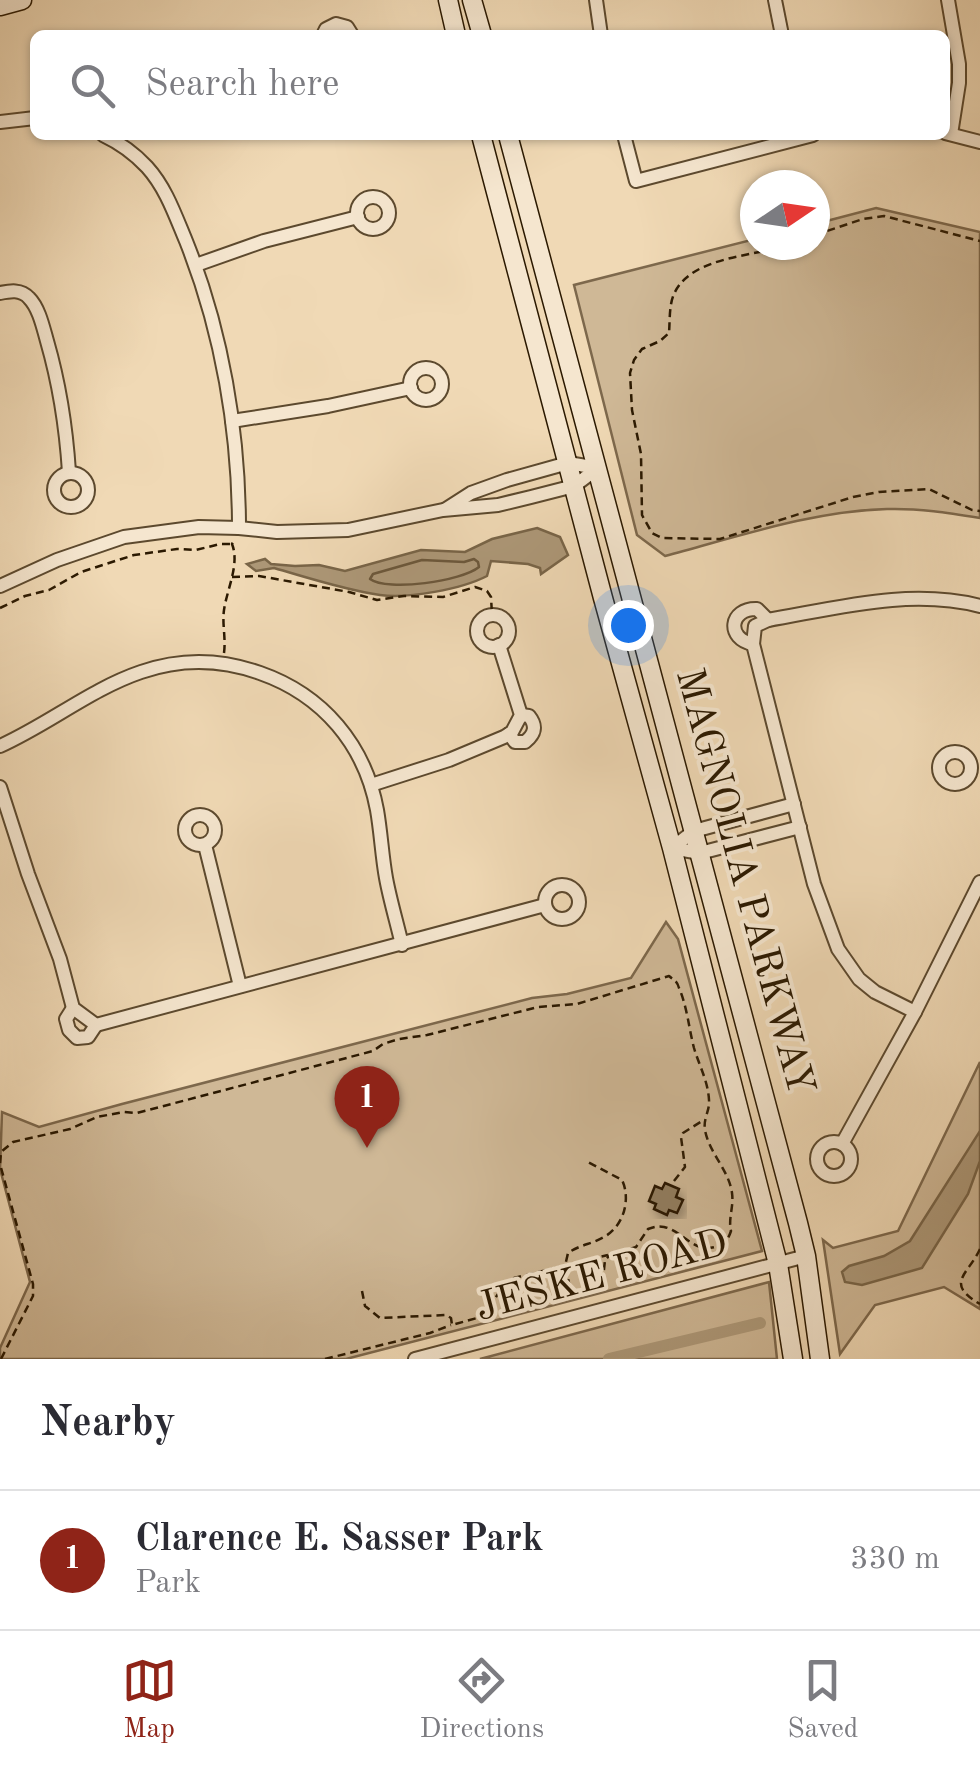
<!DOCTYPE html>
<html lang="en">
<head>
<meta charset="utf-8">
<style>
  :root { --surface:#fff; --page:#f7f7f7; --text:#2b2b33; --muted:#7c7c81; --line:#e1e1e2; --accent:#8f2418 }
  body { margin:0; font-family:"Old Standard TT",serif; background:var(--page); color:var(--text) }
  .compass { position:absolute; left:740px; top:170px; width:90px; height:90px; border-radius:50%; background:var(--surface); box-shadow:0 2px 8px #0004; rotate:77deg }
  .you { position:absolute; left:628px; top:625px; width:35px; height:35px; margin:-25px; border:8px solid #fff; border-radius:50%; background:#1a73e8; box-shadow:0 0 0 15px #1a73e833 }
  .badge { display:grid; place-items:center; width:65px; height:65px; border-radius:50%; background:var(--accent); color:#fff; font-size:32px; font-weight:700 }
  .pin { position:absolute; translate:-50% -82px; filter:drop-shadow(0 2px 5px #0008) }
  .pin::after { content:''; position:absolute; top:52px; width:35px; height:30px; background:inherit; clip-path:polygon(0 0,100% 0,50% 100%) }
  .list { margin:0; padding:0; list-style:none }
  h2 { display:flex; justify-content:space-between; align-items:center; height:130px; margin:0; padding:0 40px; font-size:42px }
  h2 small { font-size:32px; font-weight:400; color:var(--muted) }
  .list li { display:grid; grid-template-columns:65px 1fr auto; gap:30px; align-items:center; box-sizing:border-box; height:140px; padding:0 40px; border-top:2px solid var(--line) }
  .list b { display:block; font-size:38px; white-space:nowrap }
  .list p { margin:0; font-size:32px; white-space:nowrap; color:var(--muted) }
  .list em { font-size:32px; font-style:normal; color:var(--muted) }
  .icon { flex:none; width:55px; height:55px; fill:none; stroke:currentColor; stroke-width:2; stroke-linecap:round; stroke-linejoin:round }
  .map { position:relative; flex:none; width:980px; height:1359px; overflow:hidden }
  .search { position:absolute; background:var(--surface); box-shadow:0 2px 8px #0004; left:30px; right:30px; top:30px; height:110px; display:flex; align-items:center; gap:25px; box-sizing:border-box; padding:0 35px; border-radius:15px; color:var(--muted); font-size:38px }
  .sheet { height:270px; background:var(--surface) }
  nav { display:flex; justify-content:space-around; align-items:center; box-sizing:border-box; height:140px; border-top:2px solid var(--line); background:var(--surface); font-size:28px; color:var(--muted) }
  nav a { display:grid; justify-items:center; gap:5px }
  nav .on { color:var(--accent) }
  .map>svg:first-child { display:block }
</style>
</head>
<body>
<div class="map">
<svg width="980" height="1359" viewBox="0 0 980 1359">
  <defs>
    <filter id="shadow"><feDropShadow dx="4" dy="7" stdDeviation="5" flood-color="#0004"/></filter>
  </defs>
  <rect width="100%" height="100%" fill="#f0d9b5"/>
  <filter id="stains"><feTurbulence type="fractalNoise" baseFrequency=".002" numOctaves="4"/><feColorMatrix values="0 0 0 0 .2 0 0 0 0 .09 0 0 0 0 .02 0 0 0 .5 -.17"/></filter>
  <radialGradient id="worn" r=".72"><stop offset=".6" stop-color="#630" stop-opacity="0"/><stop offset="1" stop-color="#630" stop-opacity=".3"/></radialGradient>
  <g fill="#cfb896" stroke="#7d684c" stroke-width="2.5">
    <path d="M 876,208 L 980,232 L 980,518 C 949,513 918,508 887,509 C 812,511 737,537 665,556 L 637,535 L 574,285 L 755,239 L 755,245 L 815,245 L 815,224 Z"/>
    <polygon points="666,922 678,939 762,1251 346,1359 0,1359 0,1348 30,1282 0,1169 2,1112 39,1127 122,1104 532,998 567,994 631,978"/>
    <polygon points="980,1062 980,1309 944,1287 875,1305 840,1354 823,1240 833,1248 898,1231"/>
    <polygon points="769,1282 777,1359 480,1359"/>
  </g>
  <g fill="#ad9878" stroke="#796548" stroke-width="2.5">
    <path d="M 537,528 L 560,537 L 568,555 L 541,574 L 540,568 L 528,564 L 491,561 L 487,576 C 462,589 408,599 380,595 C 345,590 309,578 274,568 L 256,571 L 247,564 L 265,559 L 271,564 L 295,566 L 319,565 L 345,571 L 421,550 L 465,552 L 492,539 Z"/>
    <polygon points="980,1131 980,1161 968,1194 922,1268 862,1285 845,1282 842,1272 849,1266 884,1256 910,1241"/>
  </g>
  <g fill="none" stroke-linecap="round" stroke-linejoin="round">
    <path stroke="#6c583c" stroke-width="2.5" d="M 474,559 L 478,562 L 479,567 C 462,581 388,592 370,579 L 373,574 L 422,560 L 464,562 Z"/>
    <polyline stroke="#ad9878" stroke-width="12" points="609,1359 760,1323"/>
  </g>
  <polygon fill="#917d5f" stroke="#2b1901" stroke-width="2.5" filter="url(#shadow)" points="665,1183 679,1189 676,1197 683,1200 677,1213 669,1210 667,1215 654,1209 656,1204 649,1201 655,1186 662,1189"/>
  <g fill="none" stroke-linecap="round" stroke-linejoin="round">
    <g stroke="#5c492e" stroke-width="16">
      <g id="street">
        <polyline points="596,0 601,35"/>
        <polyline points="775,0 782,35"/>
        <polyline points="948,0 959,64 959,83 951,134"/>
        <polyline points="323,35 326,29 336,24 347,27 352,35"/>
        <polyline points="0,122 35,118"/>
        <polyline points="945,133 980,142"/>
        <path d="M 103,135 C 120,143 134,153 147,167 C 166,188 175,215 186,241 C 222,331 239,431 239,528"/>
        <polyline points="624,135 636,181 813,135"/>
        <circle cx="373" cy="213" r="16"/>
        <polyline points="196,265 264,241 358,217"/>
        <path d="M 0,293 C 10,291 21,289 29,298 C 39,308 43,327 47,341 C 60,386 66,426 69,472"/>
        <circle cx="426" cy="384" r="16"/>
        <polyline points="232,421 328,406 411,388"/>
        <circle cx="71" cy="490" r="17"/>
        <polyline points="446,509 471,493 507,480 568,463 598,468"/>
        <polyline points="0,586 57,560 124,537 199,527 239,528 277,532 348,530 443,510 498,505 531,497 574,486 598,468"/>
        <circle cx="493" cy="631" r="16"/>
        <path d="M 753,644 C 726,639 729,608 757,609 L 768,620"/>
        <path d="M 509,734 L 515,742 L 525,742 C 535,734 537,726 529,716 L 521,715"/>
        <path d="M 0,746 C 49,724 91,689 141,672 C 181,658 221,659 260,673 C 323,695 365,745 377,810 C 381,833 382,856 386,878 C 390,900 397,923 402,945"/>
        <circle cx="955" cy="768" r="16"/>
        <polyline points="371,785 449,760 504,737 512,732 521,715 499,645"/>
        <polyline points="0,787 28,874 60,959 73,1008 96,1025"/>
        <circle cx="200" cy="830" r="15"/>
        <polyline points="205,845 240,986"/>
        <polyline points="672,848 700,853 800,827"/>
        <polyline points="672,848 694,831 794,804"/>
        <circle cx="562" cy="902" r="17"/>
        <polyline points="73,1008 66,1019 69,1030 77,1038 88,1037 96,1025"/>
        <path d="M 915,1012 L 875,992 L 859,979 L 838,949 L 814,884 L 753,644 L 755,626 L 768,620 C 838,608 910,588 980,606"/>
        <polyline points="96,1025 545,905"/>
        <circle cx="834" cy="1159" r="17"/>
        <polyline points="842,1144 915,1012 980,882"/>
        <polyline points="415,1359 806,1256"/>
      </g>
    </g>
    <g stroke="#2b1901" stroke-width="21">
      <g id="secondary">
        <polyline points="448,0 456,35"/>
        <polyline points="472,0 482,35"/>
        <polyline points="0,6 22,0"/>
        <polyline points="481,135 603,598 672,848 778,1264 793,1359"/>
        <polyline points="508,135 798,1223 806,1256 820,1359"/>
      </g>
    </g>
    <g stroke="#2b1901" stroke-width="2.5" stroke-dasharray="8 5" stroke-linecap="butt">
      <polyline points="815,235 863,219 884,216 980,241"/>
      <path d="M 787,245 C 753,257 691,256 674,294 C 669,305 670,320 669,333 L 660,341 L 642,349 L 634,360 L 630,373 L 632,410 L 641,454 L 642,515 L 652,533 L 662,538 L 720,539 L 853,497 L 879,492 L 929,489 L 972,510 L 980,511"/>
      <polyline points="232,577 259,576 349,592 377,600 404,596 443,597 475,587 487,591 491,597 492,615"/>
      <polyline points="0,608 25,596 49,590 81,572 134,555 177,549 196,550 220,544 232,544"/>
      <path d="M 224,653 C 226,638 222,624 224,610 C 227,589 240,564 232,544 L 235,539"/>
      <polyline points="674,1181 685,1167 681,1137 683,1133 702,1121"/>
      <path d="M 980,1249 C 968,1275 944,1283 980,1304"/>
      <polyline points="623,1253 629,1278"/>
      <path d="M 570,1287 L 565,1266 L 568,1253 C 579,1245 592,1244 604,1237 C 624,1226 631,1199 622,1180 L 586,1161"/>
      <polyline points="362,1291 365,1306 380,1318 446,1315 451,1318 452,1325 484,1316 503,1286 514,1278 608,1255"/>
      <path d="M 1,1359 L 33,1296 L 33,1284 L 0,1164 L 1,1152 L 13,1142 L 70,1129 L 97,1117 L 124,1112 L 137,1113 L 373,1051 L 383,1044 L 399,1039 L 427,1035 L 538,1007 L 577,1004 L 669,976 C 675,981 677,981 679,988 C 687,1006 689,1029 694,1048 C 699,1065 708,1081 709,1100 C 710,1111 703,1118 705,1130 C 709,1153 729,1170 732,1193 C 734,1207 728,1218 731,1231 C 728,1240 724,1245 715,1247 C 693,1253 683,1231 664,1227 C 657,1226 654,1227 648,1229 L 636,1247 L 610,1255 L 605,1260 L 603,1279"/>
      <polyline points="325,1359 430,1333 451,1325"/>
    </g>
    <use href="#street" stroke="#f5e6cf" stroke-width="12"/>
    <use href="#secondary" stroke="#f5e6cf" stroke-width="18"/>
  </g>
  <g text-anchor="middle" dominant-baseline="central" stroke-width="8" stroke-linejoin="round" paint-order="stroke">
    <g font-size="40" fill="#2b1901" stroke="#f5e6cf">
      <text transform="translate(743 882) rotate(75)">MAGNOLIA PARKWAY</text>
      <text transform="translate(602 1277) rotate(-15)">JESKE ROAD</text>
    </g>
  </g>
  <rect width="100%" height="100%" filter="url(#stains)"/>
  <rect width="100%" height="100%" fill="url(#worn)"/>
</svg>
<svg class="compass" viewBox="-18 -18 36 36"><path d="M0-13l5 13h-10z" fill="#e53935"/><path d="M0 13l5-13h-10z" fill="#7c7c81"/></svg>
<div class="you"></div>
<div class="pin badge" style="left:367px;top:1148px">1</div>
<div class="search"><svg class="icon" aria-label="search" viewBox="0 0 24 24"><circle cx="10" cy="10" r="6"/><path d="M15 15l6 6"/></svg>Search here</div>
</div>
<section class="sheet">
<h2>Nearby<small></small></h2>
<ul class="list">
<li><span class="badge">1</span><div><b>Clarence E. Sasser Park</b><p>Park</p></div><em>330 m</em></li>
</ul>
</section>
<nav>
<a class="on"><svg class="icon" aria-label="map" viewBox="0 0 24 24"><path d="M3 6l6-2 6 2 6-2v14l-6 2-6-2-6 2zM9 4v14M15 6v14"/></svg>Map</a>
<a><svg class="icon" aria-label="directions" viewBox="0 0 24 24"><path d="M12 3l9 9-9 9-9-9zM9 14v-3h6M13 9l2 2-2 2"/></svg>Directions</a>
<a><svg class="icon" aria-label="saved" viewBox="0 0 24 24"><path d="M7 4h10v16l-5-4-5 4z"/></svg>Saved</a>
</nav>
</body>
</html>
